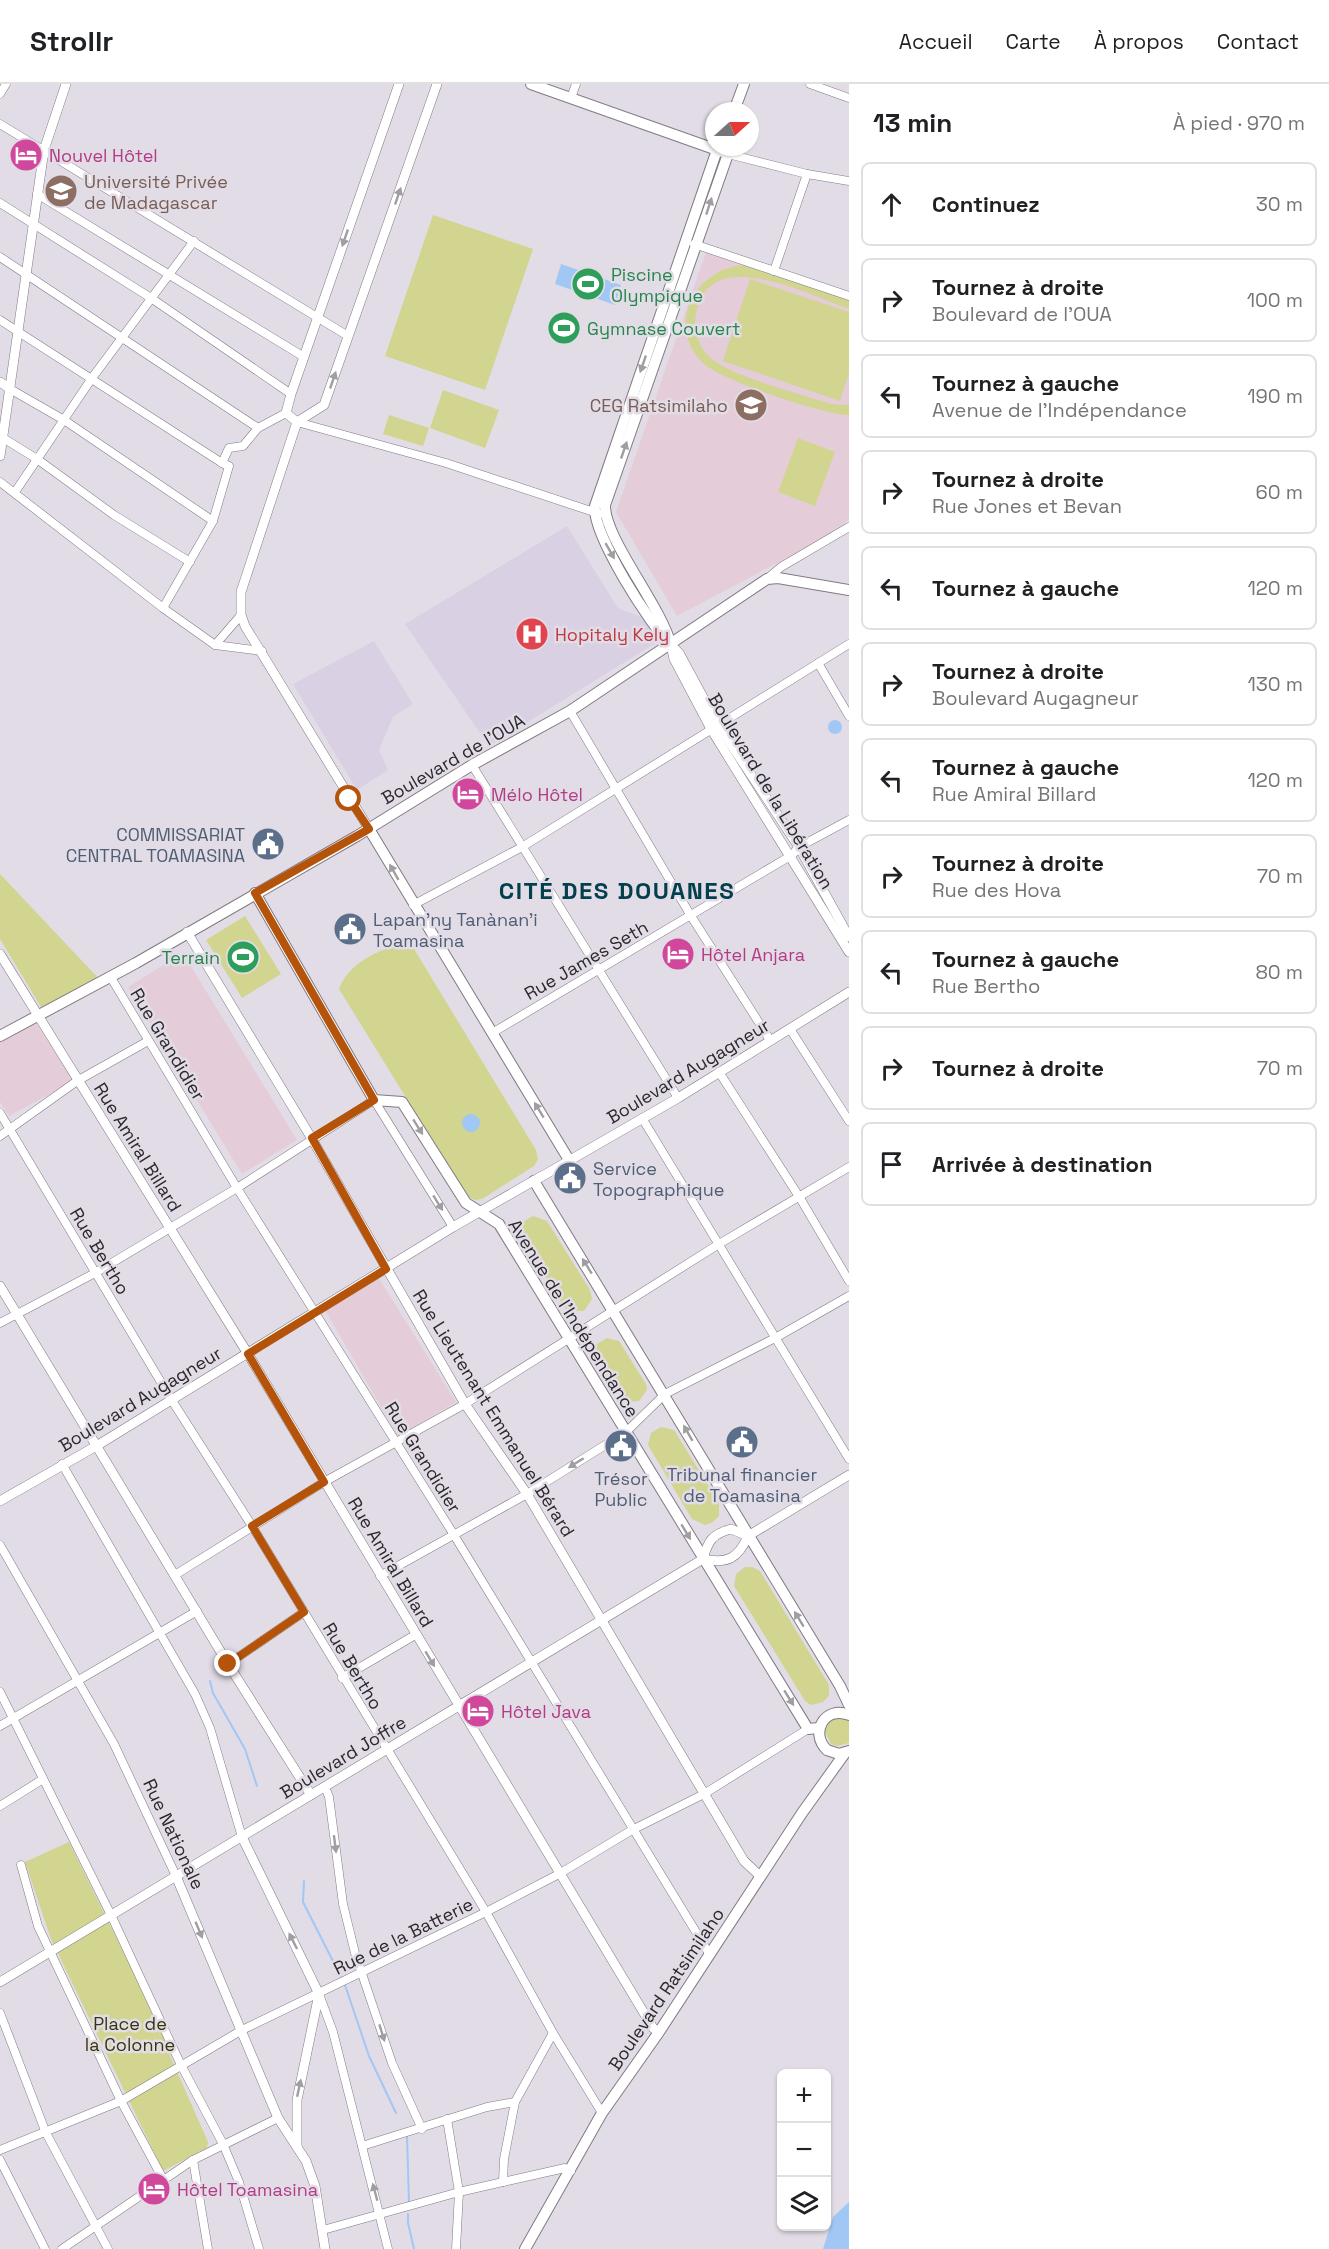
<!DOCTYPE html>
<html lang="fr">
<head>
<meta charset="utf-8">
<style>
  :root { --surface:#fff; --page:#f2f2f2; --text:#202124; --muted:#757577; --line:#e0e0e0 }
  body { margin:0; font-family:"Space Grotesk",sans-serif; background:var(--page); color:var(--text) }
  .controls { position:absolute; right:18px; bottom:18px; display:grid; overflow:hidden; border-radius:9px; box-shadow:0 2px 4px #0004 }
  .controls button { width:54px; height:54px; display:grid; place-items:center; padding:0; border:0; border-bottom:2px solid var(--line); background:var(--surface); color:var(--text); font:30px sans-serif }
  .compass { position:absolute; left:705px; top:18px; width:54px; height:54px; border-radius:50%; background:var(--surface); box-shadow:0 2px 4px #0004; rotate:69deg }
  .stop { position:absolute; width:18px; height:18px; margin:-14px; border:4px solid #b45309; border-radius:50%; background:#fff }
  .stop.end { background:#b45309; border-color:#fff; box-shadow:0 2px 6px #0008 }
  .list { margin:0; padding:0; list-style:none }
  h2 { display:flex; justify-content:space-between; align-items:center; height:78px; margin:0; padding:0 24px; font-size:26px }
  h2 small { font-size:20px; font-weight:400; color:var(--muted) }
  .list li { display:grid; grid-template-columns:39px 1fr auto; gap:18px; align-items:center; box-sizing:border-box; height:84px; margin:0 12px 12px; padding:0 12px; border:2px solid var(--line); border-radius:9px }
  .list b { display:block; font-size:22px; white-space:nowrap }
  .list p { margin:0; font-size:20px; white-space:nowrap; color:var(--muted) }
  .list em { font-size:20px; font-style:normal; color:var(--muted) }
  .icon { flex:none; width:33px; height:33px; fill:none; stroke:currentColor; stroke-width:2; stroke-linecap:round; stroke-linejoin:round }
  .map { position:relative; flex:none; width:849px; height:2165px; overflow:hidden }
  header { display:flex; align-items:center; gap:36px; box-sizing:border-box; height:84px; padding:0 30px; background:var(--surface); border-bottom:2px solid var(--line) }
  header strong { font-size:28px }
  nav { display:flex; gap:33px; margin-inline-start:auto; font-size:21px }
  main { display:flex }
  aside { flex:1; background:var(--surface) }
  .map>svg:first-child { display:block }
</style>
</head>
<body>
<header>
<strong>Strollr</strong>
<nav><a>Accueil</a><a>Carte</a><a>À propos</a><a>Contact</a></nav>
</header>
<main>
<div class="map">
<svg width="849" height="2165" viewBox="0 0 849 2165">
  <rect width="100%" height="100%" fill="#e2dce6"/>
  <g fill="#e4cdd9">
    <polygon points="707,165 849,214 849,436 817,458 677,532 616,428"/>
    <polygon points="183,869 297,1056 242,1090 128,903"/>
    <polygon points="33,935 74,997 9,1032 0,1018 0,949"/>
    <polygon points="378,1193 456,1318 398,1352 325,1226"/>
  </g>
  <g fill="#dad0e4">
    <polygon points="567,442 618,524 647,535 654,560 489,662 405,540"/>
    <polygon points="374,557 413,620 393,633 379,666 388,686 357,706 293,600"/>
  </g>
  <g fill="#d1d58f">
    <polygon points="433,131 533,165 485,306 385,272"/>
    <path d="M 746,181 L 849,216 L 849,225 C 809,211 708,158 696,230 C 693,247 699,265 712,275 C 731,292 804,311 831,320 L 849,321 L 849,331 C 824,331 720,296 703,279 C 664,242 696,182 746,181 Z"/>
    <polygon points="750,195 849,228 849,289 840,317 723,277"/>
    <polygon points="443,306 499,326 485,364 430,344"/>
    <polygon points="389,331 429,344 423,362 383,350"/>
    <polygon points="798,354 835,368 815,422 778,408"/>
    <polygon points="0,790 100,896 41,923 0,855"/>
    <polygon points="245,832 281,890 242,914 206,856"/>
    <path d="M 403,859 L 411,860 L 536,1066 L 538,1075 L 534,1082 L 482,1115 L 474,1116 L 466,1111 L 339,905 C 348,879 379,866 403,859 Z"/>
    <polygon points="533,1132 547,1137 590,1206 592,1215 584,1227 568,1227 562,1220 521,1152 523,1138"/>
    <polygon points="607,1254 619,1257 646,1300 647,1306 639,1317 626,1318 621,1314 594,1271 597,1260"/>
    <polygon points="661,1343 674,1346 719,1419 719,1432 713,1438 705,1441 692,1435 648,1361 651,1349"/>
    <polygon points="745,1483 752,1483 760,1487 829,1601 829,1612 823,1618 811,1621 805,1617 734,1502 736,1490"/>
    <polygon points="836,1633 849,1636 849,1659 837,1662 831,1660 825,1648 830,1636"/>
    <polygon points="69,1758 164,1950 171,1974 208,2058 207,2064 163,2087 51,1855 25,1778"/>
  </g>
  <g fill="#a1c7f5">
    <polygon points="561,180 621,201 615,221 555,200"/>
    <circle cx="835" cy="643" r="7"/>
    <circle cx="471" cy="1039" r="9"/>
    <polygon points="849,2118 849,2165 823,2165 833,2133"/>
  </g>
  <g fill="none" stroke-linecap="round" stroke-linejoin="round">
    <g stroke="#a1c7f5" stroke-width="2">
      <polyline points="210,1597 213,1609 245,1665 257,1702"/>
      <polyline points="304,1797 303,1818 341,1893"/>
      <polyline points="345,1901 369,1972 396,2029"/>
      <polyline points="407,2053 409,2118"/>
      <polyline points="408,2130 408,2139 414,2165"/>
    </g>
    <g stroke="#807a83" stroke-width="9">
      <g id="minor">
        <polyline points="810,0 849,14"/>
        <polyline points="0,10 6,0"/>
        <polyline points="571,14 576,0"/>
        <polyline points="0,40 348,252"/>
        <polyline points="728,70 807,90 849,97"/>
        <polyline points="37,110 304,273"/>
        <polyline points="0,119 151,214 291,310"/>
        <polyline points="694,160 849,212"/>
        <polyline points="0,173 258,344"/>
        <polyline points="774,187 807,90"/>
        <polyline points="0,236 222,379"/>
        <polyline points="10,305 64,336 213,437"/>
        <polyline points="297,338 446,379 600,430"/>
        <polyline points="3,354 37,375 114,431 190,478"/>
        <polyline points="0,398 163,524 215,561 262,567"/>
        <polyline points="15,408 92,294 194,157"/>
        <polyline points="768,494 781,483 849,443"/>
        <polyline points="163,524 213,437 229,382 222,379 229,364 243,362 258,344 286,329"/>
        <polyline points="215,561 241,531"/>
        <polyline points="818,579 849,632"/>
        <polyline points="570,627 691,832 770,956"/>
        <polyline points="472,681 678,1014"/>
        <polyline points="413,821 522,763 849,560"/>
        <polyline points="110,892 237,1104 454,1451 710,1871"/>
        <polyline points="790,945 849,1037"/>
        <polyline points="492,949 792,771 799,763 849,736"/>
        <polyline points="719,988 800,1114 849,1197"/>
        <polyline points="0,1029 171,1315 252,1442 486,1828 553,1949 602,2029"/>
        <polyline points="642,1034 849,1375"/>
        <polyline points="0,1052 77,997 148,957"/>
        <polyline points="0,1239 95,1189 237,1104 374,1016 453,1143"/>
        <polyline points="62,1380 195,1610 210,1644 242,1753"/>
        <polyline points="0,1461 114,1660 176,1792"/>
        <polyline points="175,1491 324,1398 465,1320 719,1160 849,1083"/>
        <polyline points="380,1492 527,1410 626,1348 665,1310 777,1253 849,1212"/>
        <polyline points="228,1580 304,1528"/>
        <polyline points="342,1594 415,1551"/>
        <polyline points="0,1608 111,1831 181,1981 223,2060 239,2098 259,2165"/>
        <polyline points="0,1642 197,1527"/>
        <polyline points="325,1703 329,1713 343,1820 355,1869 392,1979 422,2045"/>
        <polyline points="0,1722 43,1695"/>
        <polyline points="21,1781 38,1842 121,2017 163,2095"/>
        <polyline points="319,1910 333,1948 388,2165"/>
        <polyline points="0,1929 46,2049 108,2165"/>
        <polyline points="447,2035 459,2108 456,2165"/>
        <polyline points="362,2062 487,2023 515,2018"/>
        <polyline points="0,2066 121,2017 242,1946 486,1828 559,1790 632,1746 704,1710 808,1645"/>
        <polyline points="0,2076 45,2165"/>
        <polyline points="193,2076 208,2165"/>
        <polyline points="503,2098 504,2075 515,2018 553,1949"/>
        <polyline points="323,2146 459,2108 565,2084 571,2087"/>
        <polyline points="62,2165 193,2076 278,2034"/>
      </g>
    </g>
    <g stroke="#807a83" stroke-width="10">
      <g id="tertiary">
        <polyline points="0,298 10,305"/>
        <polyline points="297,338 286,329 291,310 399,0"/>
        <polyline points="0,372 44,66 66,0"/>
        <polyline points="671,561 674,575 711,645 849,868"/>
        <polyline points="671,561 679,569 718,641 799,763 849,853"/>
        <polyline points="369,745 245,542 241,531 241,508 297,338 324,321 437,0"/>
        <polyline points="187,848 312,1055 465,1320 527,1410 744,1777 760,1792"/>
        <polyline points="0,870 248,1270 653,1944 659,1948"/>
        <polyline points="539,1094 678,1014 849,908"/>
        <polyline points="0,1202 228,1580 311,1711"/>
        <polyline points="0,1417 98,1361 453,1143 542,1092"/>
        <path d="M 731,1445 L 748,1452 C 738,1475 727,1480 703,1475 C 708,1457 712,1450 731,1445 Z"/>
        <polyline points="748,1452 849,1391"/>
        <polyline points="242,1753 319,1910 297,2016 297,2062"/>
        <polyline points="176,1792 278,2034 306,2077 315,2102 325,2165"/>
        <polyline points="0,1898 703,1475"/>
      </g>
    </g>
    <g stroke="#807a83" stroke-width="12">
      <g id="secondary">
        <polyline points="531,0 723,68"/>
        <polyline points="734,27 744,0"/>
        <path d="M 671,561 C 650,541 592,450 595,422 L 718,63"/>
        <path d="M 671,561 C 660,520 604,454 605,421 L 728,70"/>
        <polyline points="369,745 569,1076"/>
        <polyline points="255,809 374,1016 402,1018 466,1119 499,1140 808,1645 819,1644"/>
        <polyline points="0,952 136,879 357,752 472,681 570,627 767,495 778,494 849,506"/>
        <polyline points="534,1097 840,1602 849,1621"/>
        <path d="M 849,1631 C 825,1621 809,1649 827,1666 L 839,1670 L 849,1667"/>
        <polyline points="525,2165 602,2029 659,1948 802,1729 845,1669"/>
      </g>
    </g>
    <use href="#minor" stroke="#fff" stroke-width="8"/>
    <use href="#tertiary" stroke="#fff" stroke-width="9"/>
    <use href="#secondary" stroke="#fff" stroke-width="10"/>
  </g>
  <defs><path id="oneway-solid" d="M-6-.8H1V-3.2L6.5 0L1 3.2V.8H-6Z" transform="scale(1.5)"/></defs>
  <g fill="#a09ea0">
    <use href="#oneway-solid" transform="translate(398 112) rotate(-71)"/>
    <use href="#oneway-solid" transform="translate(709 122) rotate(-72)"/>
    <use href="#oneway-solid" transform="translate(345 154) rotate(109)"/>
    <use href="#oneway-solid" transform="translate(643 280) rotate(109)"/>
    <use href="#oneway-solid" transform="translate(333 296) rotate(-71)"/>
    <use href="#oneway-solid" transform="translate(624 366) rotate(-71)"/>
    <use href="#oneway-solid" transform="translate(610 467) rotate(60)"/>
    <use href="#oneway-solid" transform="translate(394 788) rotate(-120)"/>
    <use href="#oneway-solid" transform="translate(539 1026) rotate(-121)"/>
    <use href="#oneway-solid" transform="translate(418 1043) rotate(58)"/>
    <use href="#oneway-solid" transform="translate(438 1119) rotate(58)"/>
    <use href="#oneway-solid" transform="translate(587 1182) rotate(-122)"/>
    <use href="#oneway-solid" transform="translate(688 1349) rotate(-120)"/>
    <use href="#oneway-solid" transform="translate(576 1379) rotate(148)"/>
    <use href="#oneway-solid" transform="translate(686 1448) rotate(59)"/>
    <use href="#oneway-solid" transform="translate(799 1535) rotate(-121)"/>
    <use href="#oneway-solid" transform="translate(430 1575) rotate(59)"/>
    <use href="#oneway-solid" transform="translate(789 1614) rotate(58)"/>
    <use href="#oneway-solid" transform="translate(335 1760) rotate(83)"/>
    <use href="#oneway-solid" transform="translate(199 1846) rotate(67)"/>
    <use href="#oneway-solid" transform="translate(293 1857) rotate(-117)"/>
    <use href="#oneway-solid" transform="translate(382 1949) rotate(73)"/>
    <use href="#oneway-solid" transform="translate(299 2004) rotate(-78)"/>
    <use href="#oneway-solid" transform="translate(375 2108) rotate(-105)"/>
  </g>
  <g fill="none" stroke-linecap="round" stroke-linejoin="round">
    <polyline stroke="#b45309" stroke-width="8" points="228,1580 304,1528 252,1442 324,1398 248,1270 386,1185 312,1054 374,1016 255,809 369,745 349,715"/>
  </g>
  <defs>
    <g id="hotel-disc" transform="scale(1.725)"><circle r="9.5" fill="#d1479c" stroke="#e2dce6"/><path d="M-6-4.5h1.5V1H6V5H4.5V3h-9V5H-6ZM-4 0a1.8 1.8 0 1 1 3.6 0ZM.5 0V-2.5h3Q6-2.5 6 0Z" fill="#fff"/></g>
    <g id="university-disc" transform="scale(1.725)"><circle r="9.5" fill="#8d6e63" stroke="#e2dce6"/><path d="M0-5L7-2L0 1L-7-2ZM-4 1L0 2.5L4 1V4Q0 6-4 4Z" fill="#fff"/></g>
    <g id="stadium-disc" transform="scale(1.725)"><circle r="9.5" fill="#2e9e5b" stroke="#e2dce6"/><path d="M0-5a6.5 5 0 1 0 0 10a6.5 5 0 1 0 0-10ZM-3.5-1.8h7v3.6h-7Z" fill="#fff"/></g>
    <g id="school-disc" transform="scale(1.725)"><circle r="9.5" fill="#8d6e63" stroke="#e2dce6"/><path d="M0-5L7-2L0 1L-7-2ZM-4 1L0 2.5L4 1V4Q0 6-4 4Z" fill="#fff"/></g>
    <g id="hospital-disc" transform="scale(1.725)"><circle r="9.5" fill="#e0444e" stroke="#e2dce6"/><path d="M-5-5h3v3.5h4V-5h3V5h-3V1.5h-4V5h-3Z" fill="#fff"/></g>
    <g id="civic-disc" transform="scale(1.725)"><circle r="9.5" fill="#5c6f8a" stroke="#e2dce6"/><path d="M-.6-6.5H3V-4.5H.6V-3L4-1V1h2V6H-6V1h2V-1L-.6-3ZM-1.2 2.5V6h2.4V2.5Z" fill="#fff"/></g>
  </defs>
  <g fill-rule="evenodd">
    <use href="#hotel-disc" x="26" y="71"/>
    <use href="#university-disc" x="61" y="107"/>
    <use href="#stadium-disc" x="588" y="200"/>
    <use href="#stadium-disc" x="564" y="244"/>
    <use href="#school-disc" x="751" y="321"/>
    <use href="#hospital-disc" x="532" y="550"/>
    <use href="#hotel-disc" x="468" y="710"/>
    <use href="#civic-disc" x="268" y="760"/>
    <use href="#civic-disc" x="350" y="845"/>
    <use href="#hotel-disc" x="678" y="870"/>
    <use href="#stadium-disc" x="243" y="873"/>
    <use href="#civic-disc" x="570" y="1094"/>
    <use href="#civic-disc" x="742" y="1358"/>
    <use href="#civic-disc" x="621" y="1362"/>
    <use href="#hotel-disc" x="478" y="1627"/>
    <use href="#hotel-disc" x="154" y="2105"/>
  </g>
  <g text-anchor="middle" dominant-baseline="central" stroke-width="5" stroke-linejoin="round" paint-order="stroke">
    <g font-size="18" fill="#b23c85" stroke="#e2dce6" text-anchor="start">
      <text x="49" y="71">Nouvel Hôtel</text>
      <text x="491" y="710">Mélo Hôtel</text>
      <text x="701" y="870">Hôtel Anjara</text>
      <text x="501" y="1627">Hôtel Java</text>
      <text x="177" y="2105">Hôtel Toamasina</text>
    </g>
    <g font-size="18" fill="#785e54" stroke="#e2dce6" text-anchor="start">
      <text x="84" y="97">Université Privée<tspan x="84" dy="21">de Madagascar</tspan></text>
      <text x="728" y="321" text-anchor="end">CEG Ratsimilaho</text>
    </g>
    <g font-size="18" fill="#27864d" stroke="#e2dce6" text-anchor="start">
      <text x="611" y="190">Piscine<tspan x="611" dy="21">Olympique</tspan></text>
      <text x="587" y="244">Gymnase Couvert</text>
      <text x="220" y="873" text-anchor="end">Terrain</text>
    </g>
    <g font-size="18" fill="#be3a42" stroke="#e2dce6" text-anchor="start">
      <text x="555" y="550">Hopitaly Kely</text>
    </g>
    <g font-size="18" fill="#2b282c" stroke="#e2dce6">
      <text transform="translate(453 675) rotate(-30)">Boulevard de l'OUA</text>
      <text transform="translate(771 707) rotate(59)">Boulevard de la Libération</text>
      <text transform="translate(586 876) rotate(-30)">Rue James Seth</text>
      <text transform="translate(168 960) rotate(59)">Rue Grandidier</text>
      <text transform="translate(688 987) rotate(-31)">Boulevard Augagneur</text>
      <text transform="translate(138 1063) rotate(58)">Rue Amiral Billard</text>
      <text transform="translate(100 1167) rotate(59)">Rue Bertho</text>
      <text transform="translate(574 1234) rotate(58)">Avenue de l'Indépendance</text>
      <text transform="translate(140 1315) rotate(-31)">Boulevard Augagneur</text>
      <text transform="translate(494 1329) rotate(58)">Rue Lieutenant Emmanuel Bérard</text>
      <text transform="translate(423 1373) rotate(58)">Rue Grandidier</text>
      <text transform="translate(391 1478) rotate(59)">Rue Amiral Billard</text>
      <text transform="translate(353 1582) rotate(59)">Rue Bertho</text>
      <text transform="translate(343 1673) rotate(-31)">Boulevard Joffre</text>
      <text transform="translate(174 1750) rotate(65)">Rue Nationale</text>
      <text transform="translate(403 1852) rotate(-26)">Rue de la Batterie</text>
      <text transform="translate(666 1905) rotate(-56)">Boulevard Ratsimilaho</text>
    </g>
    <g font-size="18" fill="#4e5e75" stroke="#e2dce6" text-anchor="start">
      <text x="245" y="750" text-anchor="end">COMMISSARIAT<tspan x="245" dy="21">CENTRAL TOAMASINA</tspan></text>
      <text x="373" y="835">Lapan'ny Tanànan'i<tspan x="373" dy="21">Toamasina</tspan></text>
      <text x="593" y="1084">Service<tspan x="593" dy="21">Topographique</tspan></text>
      <text x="742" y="1390" text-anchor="middle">Tribunal financier<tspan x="742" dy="21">de Toamasina</tspan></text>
      <text x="621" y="1394" text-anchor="middle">Trésor<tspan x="621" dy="21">Public</tspan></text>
    </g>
    <g font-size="18" fill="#353609" stroke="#e2dce6">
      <text x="130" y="1939">Place de<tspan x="130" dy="21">la Colonne</tspan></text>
    </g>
    <g font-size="24" font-weight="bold" letter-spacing="1.5" fill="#033f4d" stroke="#e2dce6">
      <text x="617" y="806">CITÉ DES DOUANES</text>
    </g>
  </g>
</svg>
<div class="controls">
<button>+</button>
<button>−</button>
<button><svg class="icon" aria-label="layers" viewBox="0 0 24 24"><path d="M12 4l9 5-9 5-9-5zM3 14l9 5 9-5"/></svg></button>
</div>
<svg class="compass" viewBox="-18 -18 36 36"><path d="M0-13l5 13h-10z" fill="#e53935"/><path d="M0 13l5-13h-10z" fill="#757577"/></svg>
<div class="stop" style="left:349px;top:715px"></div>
<div class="stop end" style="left:228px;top:1580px"></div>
</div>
<aside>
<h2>13 min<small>À pied · 970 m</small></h2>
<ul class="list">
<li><svg class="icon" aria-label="ahead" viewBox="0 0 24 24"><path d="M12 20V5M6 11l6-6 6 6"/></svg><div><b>Continuez</b></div><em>30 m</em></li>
<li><svg class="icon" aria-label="right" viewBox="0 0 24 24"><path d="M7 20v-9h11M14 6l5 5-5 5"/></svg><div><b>Tournez à droite</b><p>Boulevard de l'OUA</p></div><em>100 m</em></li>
<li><svg class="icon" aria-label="left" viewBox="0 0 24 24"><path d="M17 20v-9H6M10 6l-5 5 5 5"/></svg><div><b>Tournez à gauche</b><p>Avenue de l'Indépendance</p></div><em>190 m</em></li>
<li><svg class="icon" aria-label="right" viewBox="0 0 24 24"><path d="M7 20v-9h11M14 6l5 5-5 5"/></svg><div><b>Tournez à droite</b><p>Rue Jones et Bevan</p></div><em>60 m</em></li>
<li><svg class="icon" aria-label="left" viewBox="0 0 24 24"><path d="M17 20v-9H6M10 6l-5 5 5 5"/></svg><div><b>Tournez à gauche</b></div><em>120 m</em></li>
<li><svg class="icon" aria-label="right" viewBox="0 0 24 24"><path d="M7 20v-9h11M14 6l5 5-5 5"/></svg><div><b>Tournez à droite</b><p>Boulevard Augagneur</p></div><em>130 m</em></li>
<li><svg class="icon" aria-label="left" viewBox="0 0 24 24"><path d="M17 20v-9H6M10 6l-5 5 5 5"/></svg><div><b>Tournez à gauche</b><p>Rue Amiral Billard</p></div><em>120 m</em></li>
<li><svg class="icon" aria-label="right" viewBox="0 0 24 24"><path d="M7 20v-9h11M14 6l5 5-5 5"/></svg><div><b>Tournez à droite</b><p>Rue des Hova</p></div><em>70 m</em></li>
<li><svg class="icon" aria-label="left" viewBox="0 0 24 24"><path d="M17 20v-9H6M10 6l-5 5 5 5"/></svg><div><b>Tournez à gauche</b><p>Rue Bertho</p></div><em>80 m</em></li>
<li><svg class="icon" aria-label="right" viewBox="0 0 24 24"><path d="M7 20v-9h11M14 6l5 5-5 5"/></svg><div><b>Tournez à droite</b></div><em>70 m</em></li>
<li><svg class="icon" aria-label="arrive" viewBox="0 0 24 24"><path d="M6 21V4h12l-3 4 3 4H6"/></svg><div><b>Arrivée à destination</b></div></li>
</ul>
</aside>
</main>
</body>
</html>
